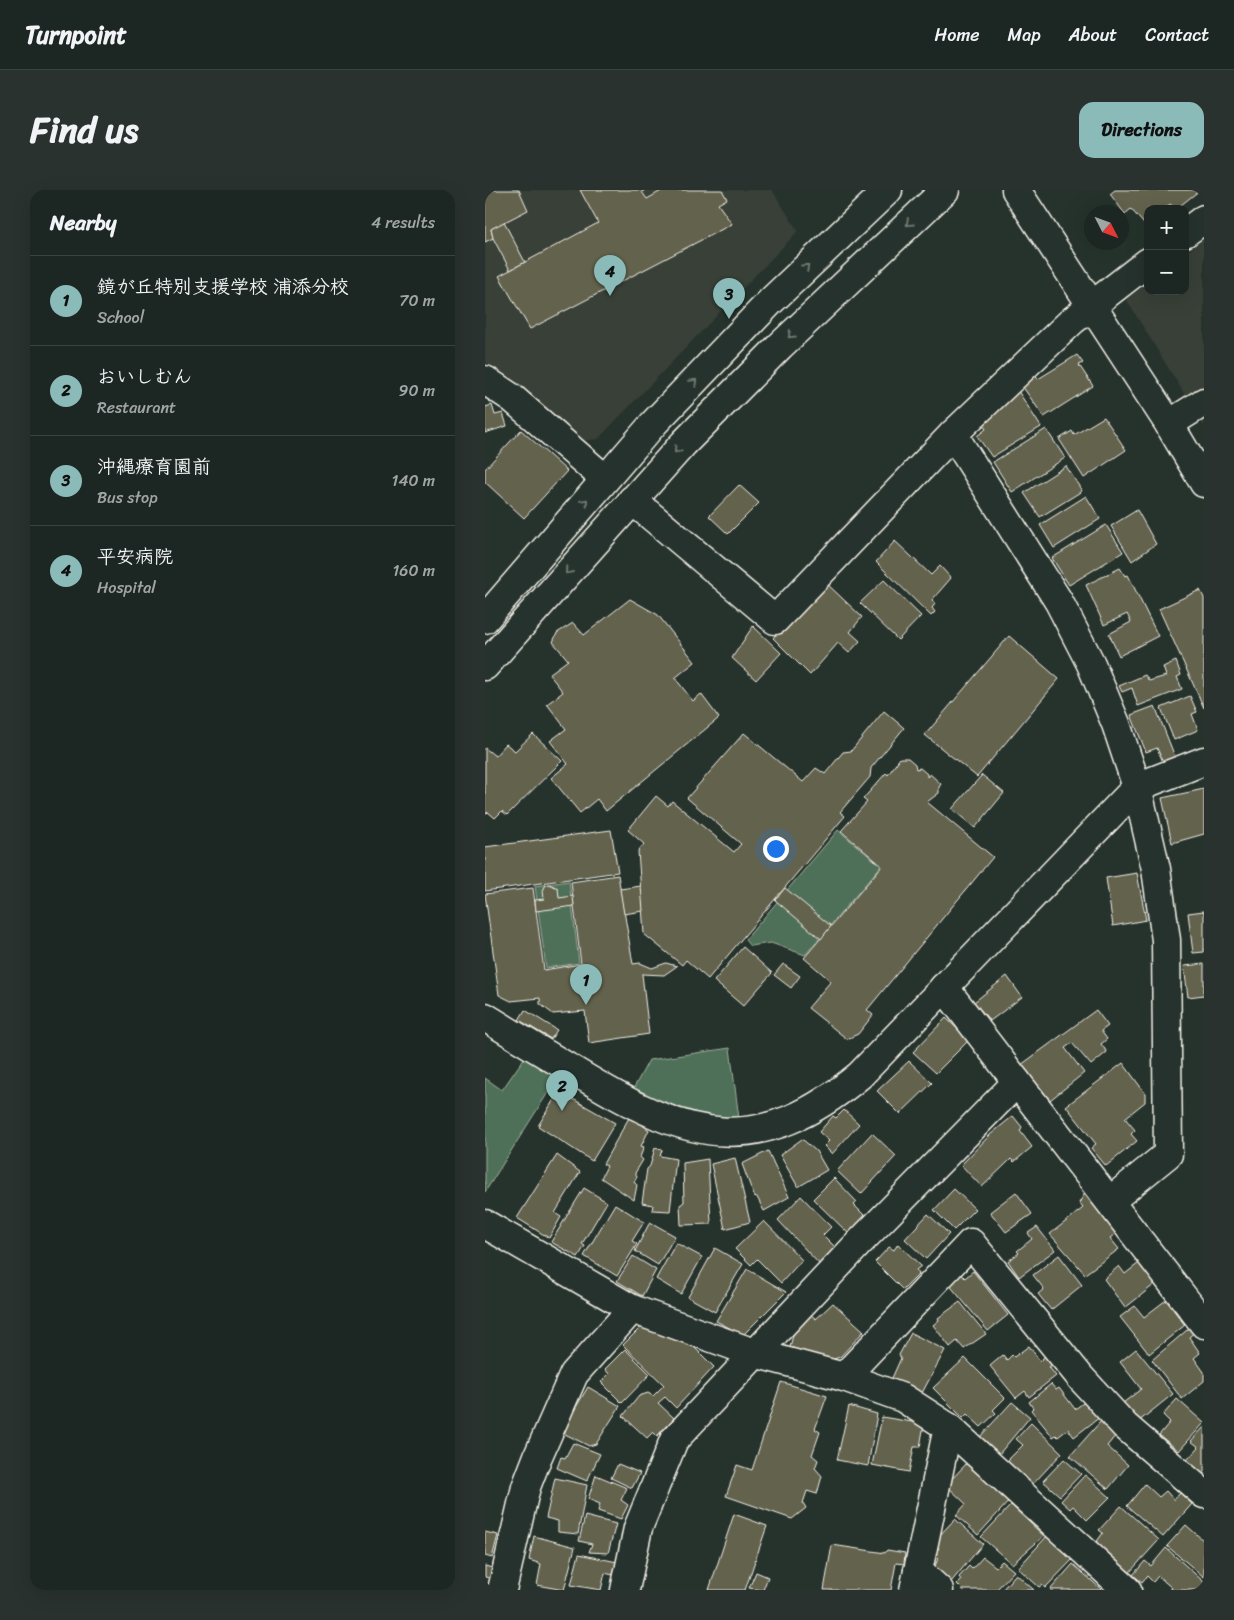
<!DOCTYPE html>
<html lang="en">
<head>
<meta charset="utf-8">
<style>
  :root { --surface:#1c2622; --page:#29322f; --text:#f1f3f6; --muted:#a0a5a5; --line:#3a4340; --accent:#8bbbb9 }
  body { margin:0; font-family:Sriracha,"Klee One",sans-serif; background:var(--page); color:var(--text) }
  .controls { position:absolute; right:15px; top:15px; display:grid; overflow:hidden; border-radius:10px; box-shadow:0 5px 20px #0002 }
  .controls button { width:45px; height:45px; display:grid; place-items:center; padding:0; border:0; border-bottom:1px solid var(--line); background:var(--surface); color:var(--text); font:25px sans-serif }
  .compass { position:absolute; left:599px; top:15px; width:45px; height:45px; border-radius:50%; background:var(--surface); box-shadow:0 5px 20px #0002; rotate:132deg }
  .you { position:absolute; left:290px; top:658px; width:18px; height:18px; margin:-12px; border:4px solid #fff; border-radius:50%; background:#1a73e8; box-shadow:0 0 0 8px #1a73e833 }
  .badge { display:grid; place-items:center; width:32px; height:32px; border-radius:50%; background:var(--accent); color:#111; font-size:16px; font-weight:700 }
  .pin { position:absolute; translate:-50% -41px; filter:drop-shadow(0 1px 2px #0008) }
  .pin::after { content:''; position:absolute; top:26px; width:18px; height:15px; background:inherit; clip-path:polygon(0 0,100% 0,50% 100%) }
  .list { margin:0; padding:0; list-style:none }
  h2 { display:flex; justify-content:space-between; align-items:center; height:65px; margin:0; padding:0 20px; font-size:21px }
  h2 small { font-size:16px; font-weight:400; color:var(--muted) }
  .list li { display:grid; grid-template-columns:32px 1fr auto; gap:15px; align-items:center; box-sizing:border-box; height:90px; padding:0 20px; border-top:1px solid var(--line) }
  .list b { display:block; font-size:19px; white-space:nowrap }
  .list p { margin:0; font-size:16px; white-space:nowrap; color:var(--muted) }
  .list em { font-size:16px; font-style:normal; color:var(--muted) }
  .map { position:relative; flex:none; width:719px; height:1400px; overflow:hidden; border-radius:15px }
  header { display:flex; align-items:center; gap:30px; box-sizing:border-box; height:70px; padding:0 25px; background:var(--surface); border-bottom:1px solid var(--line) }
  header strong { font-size:24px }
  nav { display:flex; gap:28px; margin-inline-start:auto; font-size:18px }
  .intro { display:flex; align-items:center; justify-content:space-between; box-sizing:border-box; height:120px; padding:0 30px }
  h1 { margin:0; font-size:35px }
  .button { padding:12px 22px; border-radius:15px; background:var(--accent); color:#111; font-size:18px; font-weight:700 }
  main { display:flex; gap:30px; padding:0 30px }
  aside { flex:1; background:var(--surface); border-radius:15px; box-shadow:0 5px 20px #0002 }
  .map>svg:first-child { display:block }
</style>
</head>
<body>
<header>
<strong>Turnpoint</strong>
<nav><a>Home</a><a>Map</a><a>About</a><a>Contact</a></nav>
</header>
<div class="intro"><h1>Find us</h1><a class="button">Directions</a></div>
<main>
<aside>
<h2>Nearby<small>4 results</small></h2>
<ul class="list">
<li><span class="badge">1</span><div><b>鏡が丘特別支援学校 浦添分校</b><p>School</p></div><em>70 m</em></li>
<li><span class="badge">2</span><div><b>おいしむん</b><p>Restaurant</p></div><em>90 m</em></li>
<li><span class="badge">3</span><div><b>沖縄療育園前</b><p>Bus stop</p></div><em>140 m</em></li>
<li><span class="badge">4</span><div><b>平安病院</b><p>Hospital</p></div><em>160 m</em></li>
</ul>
</aside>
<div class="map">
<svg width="719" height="1400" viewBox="0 0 719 1400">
  <rect width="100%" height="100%" fill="#26332d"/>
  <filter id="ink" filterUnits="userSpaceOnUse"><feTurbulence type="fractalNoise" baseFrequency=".02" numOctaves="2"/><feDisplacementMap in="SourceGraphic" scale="10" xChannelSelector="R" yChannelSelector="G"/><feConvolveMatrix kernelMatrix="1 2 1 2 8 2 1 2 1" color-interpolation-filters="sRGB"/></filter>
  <g filter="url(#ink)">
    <g fill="#394137">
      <polygon points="0,0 287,0 313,41 113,249 94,251 0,171"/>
      <polygon points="719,49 719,236 641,109 663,93 663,101 700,101 700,64"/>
    </g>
    <g fill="#4f6f59" stroke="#a2b0a0">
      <polygon points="353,640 396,676 320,765 286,753 265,756 260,750"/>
      <polygon points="84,691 94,773 61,778 50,696"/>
      <polygon points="245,858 254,929 207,927 146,903 164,870"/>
      <polygon points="44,861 76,882 0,1002 0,888 17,900"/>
    </g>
    <g fill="#64624e" stroke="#f4f1e8">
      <polygon points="0,0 34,0 43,20 6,39 8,48 0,52"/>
      <polygon points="95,0 160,0 157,2 162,9 178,0 237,0 242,9 233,14 247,34 45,139 14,86 113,33"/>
      <polygon points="630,0 715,0 691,19 685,14 679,19 663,19 663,31 659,34 646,19 640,24 625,4"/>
      <polygon points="19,32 40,72 25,80 8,48 6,39"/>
      <polygon points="592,165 598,173 594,175 608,196 559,227 535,193 549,185 553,189"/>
      <polygon points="533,201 556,237 507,267 492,246 501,239 498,235"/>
      <polygon points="7,215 10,225 18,223 22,236 0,243 0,217"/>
      <polygon points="619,227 641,260 599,288 574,249 587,241 589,245"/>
      <polygon points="561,239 580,268 527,302 508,272"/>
      <polygon points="36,240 82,281 39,328 0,292 0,279"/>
      <polygon points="581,276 597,301 555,327 539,303"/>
      <polygon points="254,295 274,313 243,344 224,326"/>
      <polygon points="601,306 615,329 569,358 555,335"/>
      <polygon points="652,320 671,354 647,371 626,336"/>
      <polygon points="621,335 638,362 584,395 567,368"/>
      <polygon points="410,351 446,385 455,376 466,388 447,410 450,414 447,418 450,422 446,426 391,372"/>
      <polygon points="635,378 640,386 643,385 673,446 634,466 624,444 646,432 642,424 619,435 601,395"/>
      <polygon points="399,390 436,426 413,450 375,413"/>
      <polygon points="339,391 377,427 365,442 375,451 364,463 353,453 325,485 288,448"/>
      <polygon points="715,400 719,408 719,518 674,419"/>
      <polygon points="145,409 173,425 210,472 190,488 208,511 216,504 234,528 121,621 112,609 95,623 66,588 83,574 65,551 81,539 62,514 78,502 64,484 83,470 68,452 72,443 88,433 99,445"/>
      <polygon points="268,436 296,463 271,490 247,468"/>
      <polygon points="524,446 574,489 492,587 440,545"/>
      <polygon points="691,471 696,485 692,487 697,499 653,516 647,498 637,502 634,496 660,485 664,491 681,486 678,477"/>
      <polygon points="705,506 712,522 707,524 713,540 689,550 676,518"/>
      <polygon points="670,516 690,567 678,572 672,558 661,562 646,525"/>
      <polygon points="399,521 419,538 386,578 385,587 355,622 360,626 223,789 201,770 197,775 159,744 153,661 159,654 143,640 171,606 183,616 187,611 249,662 256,654 202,608 259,543 318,592 331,578 340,584 358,562 366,561"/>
      <polygon points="48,544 77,571 22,625 17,621 10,628 3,622 0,625 0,558 10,566 21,554 30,561"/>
      <polygon points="415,568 423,568 430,574 431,579 435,578 442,584 442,587 445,584 456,594 454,597 454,603 442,612 508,667 382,820 388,825 373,844 362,849 323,818 346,791 319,768 397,676 356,641 382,612 378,609 401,583 403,585"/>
      <polygon points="497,585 519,603 490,638 467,619"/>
      <polygon points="719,599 719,644 687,653 677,608"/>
      <polygon points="126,640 133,682 0,701 0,657"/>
      <polygon points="652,683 661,730 628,736 621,688"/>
      <polygon points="133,685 148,774 155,773 167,778 181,773 192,776 179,785 157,784 164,844 104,853 100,821 68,824 55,814 55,808 26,811 14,805 0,704 48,698 59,780 96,774 86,692"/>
      <polygon points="64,694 73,698 74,708 88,706 89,716 51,721 50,710 59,709 58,701 60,696"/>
      <polygon points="156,696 158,721 139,724 135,699"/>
      <polygon points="300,698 346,736 336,749 290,710"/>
      <polygon points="719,721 719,762 708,763 703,723"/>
      <polygon points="258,757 287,783 258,816 229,791"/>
      <polygon points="298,774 315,786 306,798 289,785"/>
      <polygon points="719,774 719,805 703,807 699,776"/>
      <polygon points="522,786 537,807 505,831 489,812"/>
      <polygon points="40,820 72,840 66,849 34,830"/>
      <polygon points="611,820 623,836 616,841 622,849 616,854 622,862 606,875 587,853 580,858 599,883 565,910 536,875"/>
      <polygon points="461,828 484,850 451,883 428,862"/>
      <polygon points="424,871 447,893 415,924 392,901"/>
      <polygon points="638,873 660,903 660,912 640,928 650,940 646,944 652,951 621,976 606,958 611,954 581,916"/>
      <polygon points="74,901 130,933 107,971 53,936"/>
      <polygon points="359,920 374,934 347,964 339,956 344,951 334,942 348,926 351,928"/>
      <polygon points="145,926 164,940 156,956 159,957 155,967 158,970 150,983 152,987 149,992 152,995 149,1010 116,988 122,976 118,974"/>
      <polygon points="528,926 537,937 535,941 547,957 529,972 526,969 497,997 476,975 506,944"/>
      <polygon points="387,943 411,966 376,1004 352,981"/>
      <polygon points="317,949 331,961 342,980 313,997 295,965"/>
      <polygon points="170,958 177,960 175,966 191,969 185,1021 167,1020 168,1015 157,1013 162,979 165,976"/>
      <polygon points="283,961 304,1007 279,1021 272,1007 269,1006 257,974"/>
      <polygon points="72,965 95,982 70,1023 76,1027 64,1048 32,1028"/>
      <polygon points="250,968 265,1032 240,1039 226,974"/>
      <polygon points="223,969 226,1034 196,1035 195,1015 199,1012 198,973"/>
      <polygon points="349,988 372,1012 369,1015 383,1029 365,1045 328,1009"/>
      <polygon points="99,998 122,1012 97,1054 100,1056 93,1067 66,1052"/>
      <polygon points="469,999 490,1019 469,1040 449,1020"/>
      <polygon points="531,1002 547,1024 521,1042 505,1022"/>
      <polygon points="600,1003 606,1007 607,1013 610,1011 634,1041 625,1048 634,1059 600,1084 565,1044 598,1018 594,1013"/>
      <polygon points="316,1006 346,1037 338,1045 352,1059 335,1075 293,1030"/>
      <polygon points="130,1014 159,1032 147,1051 152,1054 132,1086 99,1066"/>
      <polygon points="443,1024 464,1044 441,1069 420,1049"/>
      <polygon points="279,1031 317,1070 296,1093 272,1069 266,1075 250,1059"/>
      <polygon points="165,1032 190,1046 173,1075 150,1061"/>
      <polygon points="552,1037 570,1060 534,1087 523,1071 534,1063 532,1061 547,1049 543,1043"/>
      <polygon points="191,1053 217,1067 196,1104 171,1089"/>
      <polygon points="413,1054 436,1076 431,1080 434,1084 418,1100 390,1072 404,1057 409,1060"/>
      <polygon points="230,1058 258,1074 230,1122 203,1107"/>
      <polygon points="574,1065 597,1095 566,1120 553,1104 559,1099 548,1085"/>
      <polygon points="148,1066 171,1080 157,1106 132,1091"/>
      <polygon points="654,1073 670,1094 640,1118 619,1089 634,1076 640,1084"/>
      <polygon points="262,1079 301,1102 258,1145 231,1131"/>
      <polygon points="473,1081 480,1088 488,1081 523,1125 503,1141 462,1092"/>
      <polygon points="681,1110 700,1135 664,1164 635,1127 650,1116 659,1127"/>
      <polygon points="475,1112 501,1144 479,1159 472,1151 465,1157 448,1135 454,1130 453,1128"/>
      <polygon points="348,1113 379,1141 355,1167 343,1171 304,1161 309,1141 326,1125 331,1129"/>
      <polygon points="161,1132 179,1140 193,1152 201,1149 229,1177 191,1218 180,1207 173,1213 189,1228 172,1246 168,1242 162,1248 138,1226 154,1206 163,1203 168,1206 179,1195 138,1155"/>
      <polygon points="709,1134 713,1139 704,1147 715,1163 709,1168 719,1182 719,1191 697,1209 667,1170"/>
      <polygon points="426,1143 460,1160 437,1203 407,1188 416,1168 414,1165"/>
      <polygon points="544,1156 555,1171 561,1165 568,1174 564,1177 571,1186 544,1207 540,1201 531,1208 505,1176 518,1165 522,1170 527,1165 529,1167"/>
      <polygon points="140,1159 165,1184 137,1213 116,1192 124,1184 120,1179"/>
      <polygon points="651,1159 688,1204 653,1232 638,1213 656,1199 635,1172"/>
      <polygon points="480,1168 520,1208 508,1220 511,1223 496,1237 482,1224 478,1228 448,1198"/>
      <polygon points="296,1192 342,1206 330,1239 335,1242 327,1265 333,1270 330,1278 337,1286 332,1304 322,1301 318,1313 321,1318 307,1329 241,1306 252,1275 267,1280"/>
      <polygon points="566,1194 571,1200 574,1198 590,1219 601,1211 615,1227 589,1247 583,1239 573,1247 571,1245 568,1247 546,1220 548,1218 544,1212"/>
      <polygon points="103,1197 135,1216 111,1254 104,1256 76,1242"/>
      <polygon points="692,1209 719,1233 694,1261 674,1245 685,1232 678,1225"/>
      <polygon points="527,1212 545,1227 514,1264 510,1261 508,1263 493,1249"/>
      <polygon points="364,1216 392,1224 383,1276 352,1270"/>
      <polygon points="397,1227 439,1234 435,1257 429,1257 424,1282 387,1275"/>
      <polygon points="616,1231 631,1245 622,1256 643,1275 623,1299 585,1266"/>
      <polygon points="546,1233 577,1263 546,1296 520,1273 538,1255 531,1249"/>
      <polygon points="719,1237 719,1285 702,1270 714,1257 706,1251"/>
      <polygon points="88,1253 115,1264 102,1291 72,1278 76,1267 80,1268"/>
      <polygon points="579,1269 596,1284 575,1306 558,1291"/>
      <polygon points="483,1272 525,1310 493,1345 471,1325 481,1314 461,1295"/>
      <polygon points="133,1274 155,1283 147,1298 126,1288"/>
      <polygon points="111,1285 142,1298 136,1310 143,1315 136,1329 113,1321 115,1314 103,1309"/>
      <polygon points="600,1285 625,1307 602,1330 588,1316 585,1319 576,1311"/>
      <polygon points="70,1288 102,1295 93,1344 73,1342 73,1331 61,1328"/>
      <polygon points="660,1294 674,1307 681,1301 689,1310 695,1303 707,1314 678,1347 642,1316"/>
      <polygon points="526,1315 559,1346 527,1374 496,1347"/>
      <polygon points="636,1316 674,1350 644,1383 610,1354 618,1343 614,1340"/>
      <polygon points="249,1324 282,1336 260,1400 224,1400"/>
      <polygon points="100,1326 131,1334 123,1363 104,1362 107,1354 94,1351"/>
      <polygon points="470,1329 498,1354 466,1392 449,1378 453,1369 449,1365 454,1358 451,1355 451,1349"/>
      <polygon points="701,1335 719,1351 719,1387 682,1356"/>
      <polygon points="0,1342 13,1345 7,1368 0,1366"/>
      <polygon points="563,1345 588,1369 560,1398 557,1395 554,1397 533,1378"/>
      <polygon points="49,1346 90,1357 79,1400 52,1395 56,1374 44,1370"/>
      <polygon points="347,1355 400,1363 402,1360 420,1363 419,1374 411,1373 406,1400 339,1400"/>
      <polygon points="681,1358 719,1392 719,1400 685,1400 687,1398 673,1386 668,1392 662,1386 657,1392 648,1385 660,1371 666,1376"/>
      <polygon points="94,1364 132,1372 128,1385 120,1383 116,1400 86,1395"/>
      <polygon points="498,1367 511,1377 517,1371 529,1381 511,1400 478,1400 472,1394 476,1390 474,1387 484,1376 487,1379"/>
      <polygon points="588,1374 617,1400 565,1400"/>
      <polygon points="0,1376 11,1379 9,1389 0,1387"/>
      <polygon points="271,1382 283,1387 278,1400 264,1398"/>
      <polygon points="531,1384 549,1400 517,1400"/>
    </g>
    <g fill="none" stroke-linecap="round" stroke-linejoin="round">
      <g stroke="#f4f1e8" stroke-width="31">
        <g id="minor">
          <polyline points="531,0 684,234 719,293"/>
          <polyline points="700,43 719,29"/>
          <polyline points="0,190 27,208 120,289"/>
          <polyline points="684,234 719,212"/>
          <polyline points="147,310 290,430 468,244"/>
          <polyline points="0,429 169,233 286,111 403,0"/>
          <polyline points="0,476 199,253 295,156 460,0"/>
          <polyline points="459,797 532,892"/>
          <path d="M 0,827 C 34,848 67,868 101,888 C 206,951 274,969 375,885 L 652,597 L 719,571"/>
          <polyline points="625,1011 683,964 681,750 671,679 652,597 631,534 606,474 574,412 468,244 587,131 663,72"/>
          <polyline points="0,1034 147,1119"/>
          <polyline points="359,1187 486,1053 596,1188 640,1236 719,1304"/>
          <polyline points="433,1381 454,1400"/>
          <polyline points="17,1400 41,1297 53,1266 89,1184 147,1119 269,1163 359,1187 418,1208 463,1237 642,1400"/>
          <polyline points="140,1400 153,1338 189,1250 373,1054 532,892 719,1134"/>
          <polyline points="429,1400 463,1237"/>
        </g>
      </g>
      <use href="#minor" stroke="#26332d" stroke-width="28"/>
    </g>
    <defs><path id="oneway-chevron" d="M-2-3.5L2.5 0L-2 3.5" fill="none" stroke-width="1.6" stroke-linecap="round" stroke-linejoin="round" transform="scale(1.25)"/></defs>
    <g stroke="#6e766e">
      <use href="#oneway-chevron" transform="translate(424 33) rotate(137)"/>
      <use href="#oneway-chevron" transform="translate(321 77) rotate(-44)"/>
      <use href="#oneway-chevron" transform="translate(306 145) rotate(137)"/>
      <use href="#oneway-chevron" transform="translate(209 192) rotate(-46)"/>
      <use href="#oneway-chevron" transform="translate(192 260) rotate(132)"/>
      <use href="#oneway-chevron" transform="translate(100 312) rotate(-49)"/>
      <use href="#oneway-chevron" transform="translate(83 381) rotate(131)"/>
    </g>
  </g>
</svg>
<div class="controls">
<button>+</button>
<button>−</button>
</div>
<svg class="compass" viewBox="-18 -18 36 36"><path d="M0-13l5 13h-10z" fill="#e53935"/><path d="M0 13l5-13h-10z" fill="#a0a5a5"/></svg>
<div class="you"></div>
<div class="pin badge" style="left:101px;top:815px">1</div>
<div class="pin badge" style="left:77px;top:921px">2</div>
<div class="pin badge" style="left:244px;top:129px">3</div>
<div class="pin badge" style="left:125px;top:106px">4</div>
</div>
</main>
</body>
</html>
